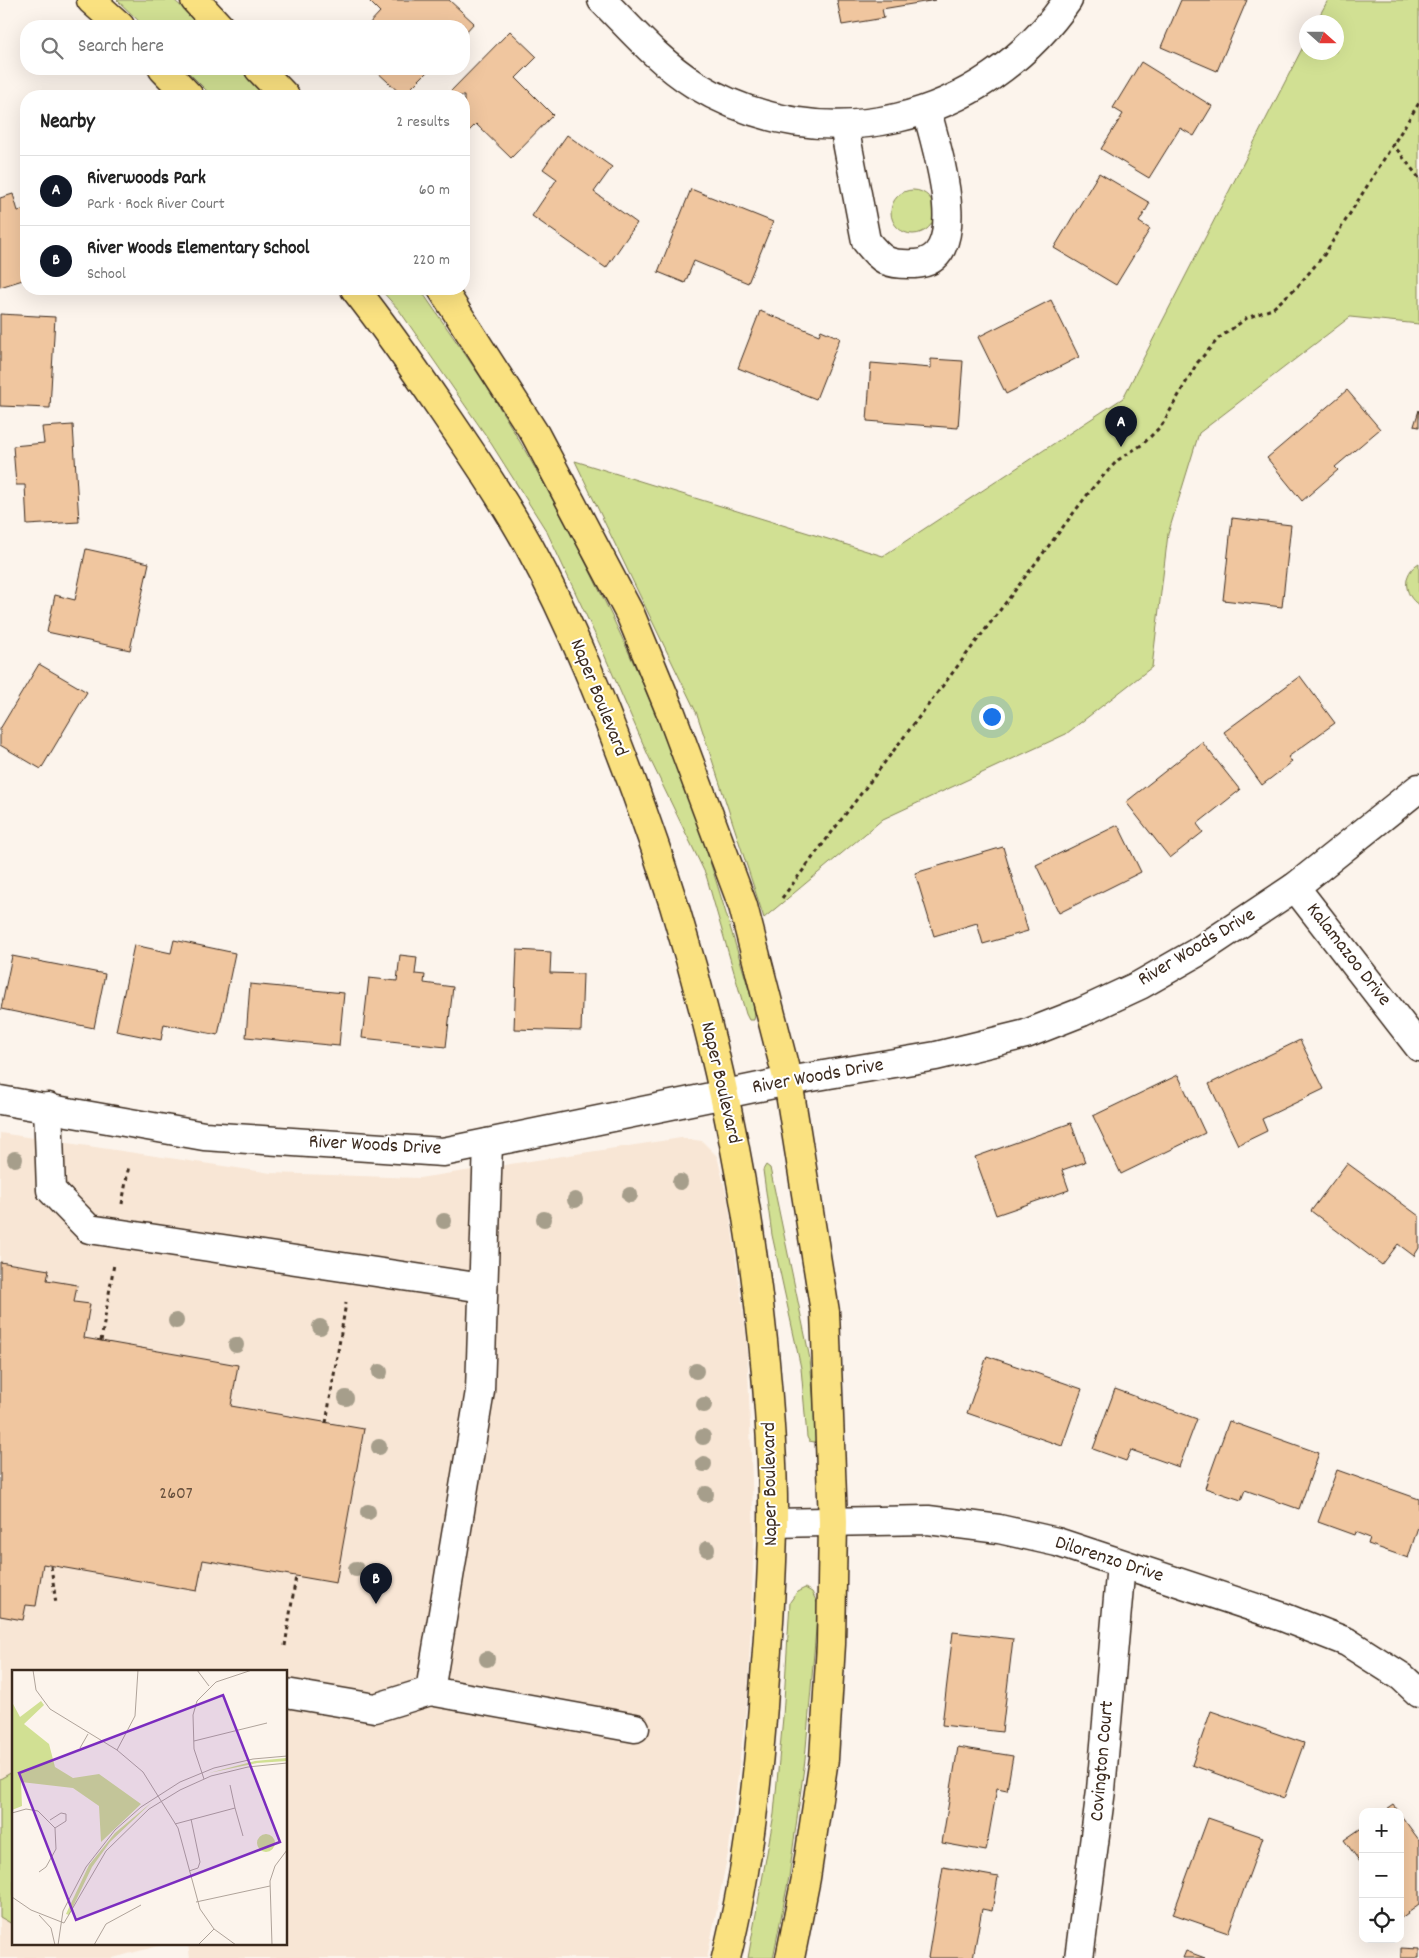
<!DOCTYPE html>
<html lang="en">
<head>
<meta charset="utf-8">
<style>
  :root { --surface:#fff; --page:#f6f6f6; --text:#222; --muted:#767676; --line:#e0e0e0; --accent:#111827 }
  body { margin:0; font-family:Dekko,sans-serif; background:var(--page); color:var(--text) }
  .controls { position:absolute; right:15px; bottom:15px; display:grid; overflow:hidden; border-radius:10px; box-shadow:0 5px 20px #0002 }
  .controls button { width:45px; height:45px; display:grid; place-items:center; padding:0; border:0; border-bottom:1px solid var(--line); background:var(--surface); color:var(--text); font:25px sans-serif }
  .compass { position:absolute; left:1299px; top:15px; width:45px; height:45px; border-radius:50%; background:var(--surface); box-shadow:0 5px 20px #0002; rotate:111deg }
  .you { position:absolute; left:991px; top:716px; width:18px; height:18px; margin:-12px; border:4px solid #fff; border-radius:50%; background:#1a73e8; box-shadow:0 0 0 8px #1a73e833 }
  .badge { display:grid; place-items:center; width:32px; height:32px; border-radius:50%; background:var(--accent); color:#fff; font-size:16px; font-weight:700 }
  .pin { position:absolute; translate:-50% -41px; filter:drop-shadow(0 1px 2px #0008) }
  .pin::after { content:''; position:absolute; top:26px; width:18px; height:15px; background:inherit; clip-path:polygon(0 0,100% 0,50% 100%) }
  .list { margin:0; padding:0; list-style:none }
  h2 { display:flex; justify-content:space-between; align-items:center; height:65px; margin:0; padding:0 20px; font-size:21px }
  h2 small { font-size:16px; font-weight:400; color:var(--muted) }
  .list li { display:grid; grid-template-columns:32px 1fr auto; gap:15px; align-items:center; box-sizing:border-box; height:70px; padding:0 20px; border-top:1px solid var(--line) }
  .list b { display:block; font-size:19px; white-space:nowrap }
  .list p { margin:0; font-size:16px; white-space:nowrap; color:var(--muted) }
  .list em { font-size:16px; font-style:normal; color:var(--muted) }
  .icon { flex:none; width:28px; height:28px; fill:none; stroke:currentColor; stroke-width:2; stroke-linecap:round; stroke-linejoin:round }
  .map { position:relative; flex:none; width:1419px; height:1958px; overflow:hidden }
  .search { position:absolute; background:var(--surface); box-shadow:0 5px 20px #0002; left:20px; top:20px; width:450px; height:55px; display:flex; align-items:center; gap:12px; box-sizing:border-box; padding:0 18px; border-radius:20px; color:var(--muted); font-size:19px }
  .panel { position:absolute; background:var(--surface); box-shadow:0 5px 20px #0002; left:20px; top:90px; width:450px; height:205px; border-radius:20px }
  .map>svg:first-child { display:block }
</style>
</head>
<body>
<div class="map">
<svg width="1419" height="1958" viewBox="0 0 1419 1958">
  <rect width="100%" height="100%" fill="#fcf4ec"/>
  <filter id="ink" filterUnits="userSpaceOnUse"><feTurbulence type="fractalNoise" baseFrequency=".02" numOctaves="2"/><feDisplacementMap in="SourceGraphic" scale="10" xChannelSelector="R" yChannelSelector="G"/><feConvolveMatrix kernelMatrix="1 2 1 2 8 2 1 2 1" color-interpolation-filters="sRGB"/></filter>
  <g filter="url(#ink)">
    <polygon fill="#f8e6d5" points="0,1133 271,1173 419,1178 681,1138 702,1141 717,1156 728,1201 747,1341 754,1537 748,1692 729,1848 707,1958 190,1958 188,1944 286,1944 286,1672 14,1672 14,1944 165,1944 113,1958 0,1958"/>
    <g fill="#d1e093" stroke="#868558">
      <polygon points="117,0 174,0 203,26 144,26"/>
      <polygon points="1328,0 1419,0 1419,324 1350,317 1199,433 1168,534 1152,667 1066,734 883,819 764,918 697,714 575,461 883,556 1123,398 1306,41 1306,52 1336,52 1336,22 1316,22"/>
      <polygon points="185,69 245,69 267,96 212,96"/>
      <circle cx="913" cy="212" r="22"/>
      <path d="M 380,289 L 420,289 C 441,320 464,352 485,384 C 554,494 613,611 663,731 C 700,819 725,912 753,1003 L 755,1015 L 754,1020 L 749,1020 L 746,1014 L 706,875 L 648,755 L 600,645 L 547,532 L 487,437 L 399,310 Z"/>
      <path d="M 1419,563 L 1419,605 C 1403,595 1402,573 1419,563 Z"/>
      <polygon points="766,1165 770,1168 810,1359 817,1438 814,1442 809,1441 807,1437 801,1368 772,1235 763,1170"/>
      <polygon points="805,1588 812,1592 818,1605 805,1760 789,1877 773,1958 748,1958 774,1814 783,1717 790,1602 797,1592"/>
      <polygon points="14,1771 14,1925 0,1917 0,1779"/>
    </g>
    <g fill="#f0c69f" stroke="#3b2a1e">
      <polygon points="371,0 449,0 474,23 464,34 464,26 367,26 380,12 370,2"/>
      <polygon points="837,0 936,0 882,9 884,18 842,25"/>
      <polygon points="1181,0 1247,0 1217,71 1161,47"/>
      <polygon points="510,31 537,57 516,78 553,115 511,158 476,124 469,131 464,126 464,96 446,96"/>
      <polygon points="1141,62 1212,106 1194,136 1180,128 1149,178 1101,149 1123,114 1113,108"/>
      <polygon points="374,69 430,69 403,96"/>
      <polygon points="567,135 612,167 594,192 637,223 606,268 532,216 557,179 543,169"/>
      <polygon points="1099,173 1150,203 1139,222 1150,229 1116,285 1054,248"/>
      <polygon points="691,189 773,222 748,283 694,261 685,283 658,272"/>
      <polygon points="13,194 18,211 26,209 24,240 26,279 0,287 0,198"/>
      <polygon points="1051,300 1079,357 1006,394 978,337"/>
      <polygon points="760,311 819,335 821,330 840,338 816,399 738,368"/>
      <polygon points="0,314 55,317 50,408 0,406"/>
      <polygon points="931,359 963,361 958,428 867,421 871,363 931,368"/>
      <polygon points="1347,390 1380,429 1335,467 1338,470 1302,501 1267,458"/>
      <polygon points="1419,410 1419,427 1414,426"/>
      <polygon points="73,425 79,522 27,525 25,485 16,485 13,446 44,443 42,427"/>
      <polygon points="1232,518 1291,525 1282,607 1223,600"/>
      <polygon points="86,549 149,563 130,650 47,632 55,595 75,600"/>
      <polygon points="39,664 87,692 41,769 0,745 0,729"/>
      <polygon points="1300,676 1335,723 1288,757 1292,762 1262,785 1224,732"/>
      <polygon points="1202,742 1240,790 1197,824 1203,832 1170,858 1126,802"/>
      <polygon points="1118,825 1141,872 1059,913 1036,865"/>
      <polygon points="1003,847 1028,931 983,944 977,923 934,936 915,873"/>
      <polygon points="174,940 235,953 218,1035 164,1024 161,1040 116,1031 134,945 171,953"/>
      <polygon points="517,950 551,952 550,973 583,974 581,1031 514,1029"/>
      <polygon points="400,955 417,957 415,974 425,975 424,983 453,987 446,1047 362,1038 369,978 397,981"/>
      <polygon points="12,956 105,974 94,1028 1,1009"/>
      <polygon points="250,984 344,993 339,1046 246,1037"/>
      <polygon points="1300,1040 1324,1089 1262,1119 1267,1131 1238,1145 1209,1084"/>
      <polygon points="1178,1075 1205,1133 1121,1174 1093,1116"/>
      <polygon points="1071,1123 1085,1162 1062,1170 1069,1190 996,1215 975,1157"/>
      <polygon points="1347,1163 1419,1216 1419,1248 1414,1256 1398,1244 1382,1265 1311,1211"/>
      <polygon points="0,1262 49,1270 47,1280 77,1285 74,1302 90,1304 84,1338 238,1365 231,1406 364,1429 336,1583 203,1560 197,1591 43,1564 36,1606 26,1605 23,1620 0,1616"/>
      <polygon points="987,1356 1082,1389 1062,1446 967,1413"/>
      <polygon points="1115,1389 1197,1419 1179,1467 1131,1450 1126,1461 1093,1449"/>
      <polygon points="1229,1421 1319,1453 1299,1509 1245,1490 1241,1500 1205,1488"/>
      <polygon points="1337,1470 1419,1499 1419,1524 1408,1558 1368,1544 1370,1538 1355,1532 1354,1535 1318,1522"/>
      <polygon points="953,1632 1013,1639 1002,1732 942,1725"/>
      <polygon points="1211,1711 1304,1743 1284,1798 1192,1765"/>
      <polygon points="958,1747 1013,1756 1007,1790 997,1788 986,1851 942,1843"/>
      <polygon points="1394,1805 1399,1812 1384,1812"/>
      <polygon points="1400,1814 1419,1840 1419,1905 1401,1918"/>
      <polygon points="1208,1818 1263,1837 1228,1933 1173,1914"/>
      <polygon points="1363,1827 1363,1866 1344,1840"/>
      <polygon points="943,1867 998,1877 992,1911 982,1909 973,1958 928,1958"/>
      <polygon points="1401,1948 1419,1949 1419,1958 1401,1958"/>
      <polygon points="1186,1951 1205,1958 1183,1958"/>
    </g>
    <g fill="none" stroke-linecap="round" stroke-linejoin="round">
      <g stroke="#3b2a1e" stroke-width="31">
        <g id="minor">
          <path d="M 602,0 C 631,29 659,62 694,84 C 824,163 982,123 1068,0"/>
          <path d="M 844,126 L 866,241 C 883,262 888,265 915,264 C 975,261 935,144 927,111"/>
          <polyline points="1295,887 1419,1047"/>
          <polyline points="0,1100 204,1136 443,1152 788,1081 936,1056 1026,1034 1082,1012 1140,985 1196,953 1295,887 1419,788"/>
          <polyline points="48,1107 51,1190 89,1229 483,1288"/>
          <polyline points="488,1143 480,1391 430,1691 635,1728"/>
          <polyline points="773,1523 928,1520 999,1529 1057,1542 1283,1617 1347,1642 1402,1677 1419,1693"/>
          <polyline points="286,1693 375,1708 430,1691"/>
          <polyline points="1079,1958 1101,1790 1121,1564"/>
        </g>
      </g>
      <g stroke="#3b2a1e" stroke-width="31">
        <g id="major">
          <polyline points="91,0 120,26"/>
          <polyline points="195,0 219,26"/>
          <polyline points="163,69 189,96"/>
          <polyline points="259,69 285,96"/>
          <path d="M 355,289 C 386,328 415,370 443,411 C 473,455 503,499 529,546 C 571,623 604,707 635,790 C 700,967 744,1152 763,1341 C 769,1402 774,1465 773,1527 C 772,1577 769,1627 765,1677 C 759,1771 749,1867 726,1958"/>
          <polyline points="442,289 535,434 631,616 671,713 743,906 788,1081 825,1312 833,1522 831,1644 824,1759 806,1878 790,1958"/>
        </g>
      </g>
      <g stroke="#3b2a1e" stroke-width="3" stroke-dasharray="4 4" stroke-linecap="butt">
        <polyline points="1392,143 1419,178"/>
        <polyline points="782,898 1094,486 1118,460 1143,444 1162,425 1197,363 1219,338 1247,318 1272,309 1298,286 1324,255 1419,103"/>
        <polyline points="122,1204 129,1165"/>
        <polyline points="101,1341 114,1264"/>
        <polyline points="326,1423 346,1303"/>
        <polyline points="51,1566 56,1604"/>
        <polyline points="285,1646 296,1576"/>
      </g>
      <use href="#minor" stroke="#fff" stroke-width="28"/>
      <use href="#major" stroke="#fae180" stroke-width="28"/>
    </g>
    <g fill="#a69e8b">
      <circle cx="15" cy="1159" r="8"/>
      <circle cx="680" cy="1182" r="8"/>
      <circle cx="630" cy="1195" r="8"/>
      <circle cx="575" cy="1200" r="8"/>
      <circle cx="544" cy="1219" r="8"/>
      <circle cx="444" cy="1221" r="8"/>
      <circle cx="176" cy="1321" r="8"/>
      <circle cx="320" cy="1327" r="8"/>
      <circle cx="236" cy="1345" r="8"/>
      <circle cx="696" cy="1371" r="8"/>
      <circle cx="380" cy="1372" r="8"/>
      <circle cx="346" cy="1398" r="8"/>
      <circle cx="704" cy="1405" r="8"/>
      <circle cx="703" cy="1437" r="8"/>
      <circle cx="379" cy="1447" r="8"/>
      <circle cx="704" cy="1464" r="8"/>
      <circle cx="706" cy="1494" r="8"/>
      <circle cx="368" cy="1512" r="8"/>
      <circle cx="707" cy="1549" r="8"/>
      <circle cx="356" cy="1569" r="8"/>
      <circle cx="487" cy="1659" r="8"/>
    </g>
  </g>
  <g text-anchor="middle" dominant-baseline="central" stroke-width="4" stroke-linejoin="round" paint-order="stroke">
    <g font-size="18" fill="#68513e">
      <text x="176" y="1494">2607</text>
    </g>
    <g font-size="20" fill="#3b2a1e" stroke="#fff">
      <text transform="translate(598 698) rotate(68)">Naper Boulevard</text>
      <text transform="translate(1197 948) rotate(-31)">River Woods Drive</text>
      <text transform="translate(1348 955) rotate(52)">Kalamazoo Drive</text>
      <text transform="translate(818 1077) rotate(-10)">River Woods Drive</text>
      <text transform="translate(720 1083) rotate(77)">Naper Boulevard</text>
      <text transform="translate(375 1146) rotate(3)">River Woods Drive</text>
      <text transform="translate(771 1484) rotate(-91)">Naper Boulevard</text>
      <text transform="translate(1109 1560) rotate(18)">Dilorenzo Drive</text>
      <text transform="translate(1103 1761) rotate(-85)">Covington Court</text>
    </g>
  </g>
  <g transform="translate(12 1670)">
    <rect width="275" height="275" fill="#fcf4ec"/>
    <path d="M 29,31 L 32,35 L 12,54 L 37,74 L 43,97 L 61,108 L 87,104 L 129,134 L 89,172 L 87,136 L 61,118 L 9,112 L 10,136 L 0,140 L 0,32 L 8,47 ZM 275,88 L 275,91 L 245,93 L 197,103 L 243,91 ZM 140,132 L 98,172 L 80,197 L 57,245 L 54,244 L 77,195 L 103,163 ZM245 173a9 9 0 1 1 18 0a9 9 0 1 1-18 0Z" fill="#d1e093"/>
    <path fill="none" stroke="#afa39a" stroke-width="1" d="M 21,0 L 24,20 L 38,39 L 105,80 L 131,102 L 166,158 L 188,239 L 202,259 L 224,275M 185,0 L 197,16M 182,71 L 255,53M 68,78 L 76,64M 105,80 L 123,46 L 126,0M 192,109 L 182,79 L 181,45 L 185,31 L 204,12 L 240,0M 223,138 L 231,166M 0,143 L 14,139 L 26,141 L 43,158 L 44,179 L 34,197 L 27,202M 38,150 L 49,143 L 54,144 L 54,151 L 43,158M 163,154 L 223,138 L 218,115M 177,201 L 186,198 L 188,192 L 179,149M 0,227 L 19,240 L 52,253M 184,232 L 258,216M 27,245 L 39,258 L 43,275M 52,253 L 94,181 L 137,139 L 168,120 L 199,106 L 236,97 L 275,93M 46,275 L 51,241 L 74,197 L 103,160 L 129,137 L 168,112 L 202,98 L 241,89 L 275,86M 82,275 L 94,254 L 129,235M 186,275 L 202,259M 260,275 L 258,211 L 263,196 L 275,180"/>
    <path fill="#7b2cbf" fill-opacity="0.15" stroke="#7b2cbf" stroke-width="2.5" d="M 211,25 L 268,172 L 64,250 L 7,103 Z"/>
    <rect width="275" height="275" fill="none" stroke="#3b2a1e" stroke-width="2.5"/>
  </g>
</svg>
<div class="controls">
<button>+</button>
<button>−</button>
<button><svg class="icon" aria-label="locate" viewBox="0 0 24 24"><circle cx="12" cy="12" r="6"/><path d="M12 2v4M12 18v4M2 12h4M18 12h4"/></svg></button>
</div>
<svg class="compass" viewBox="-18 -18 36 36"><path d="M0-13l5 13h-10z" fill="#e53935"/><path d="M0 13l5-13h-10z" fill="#767676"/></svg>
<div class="you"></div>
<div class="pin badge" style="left:1121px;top:447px">A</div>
<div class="pin badge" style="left:376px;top:1604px">B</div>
<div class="search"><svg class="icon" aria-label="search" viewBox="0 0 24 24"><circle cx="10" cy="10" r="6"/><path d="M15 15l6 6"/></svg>Search here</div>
<section class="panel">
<h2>Nearby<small>2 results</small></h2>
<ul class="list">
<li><span class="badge">A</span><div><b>Riverwoods Park</b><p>Park · Rock River Court</p></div><em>60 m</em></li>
<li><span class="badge">B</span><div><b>River Woods Elementary School</b><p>School</p></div><em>220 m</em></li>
</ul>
</section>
</div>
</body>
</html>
